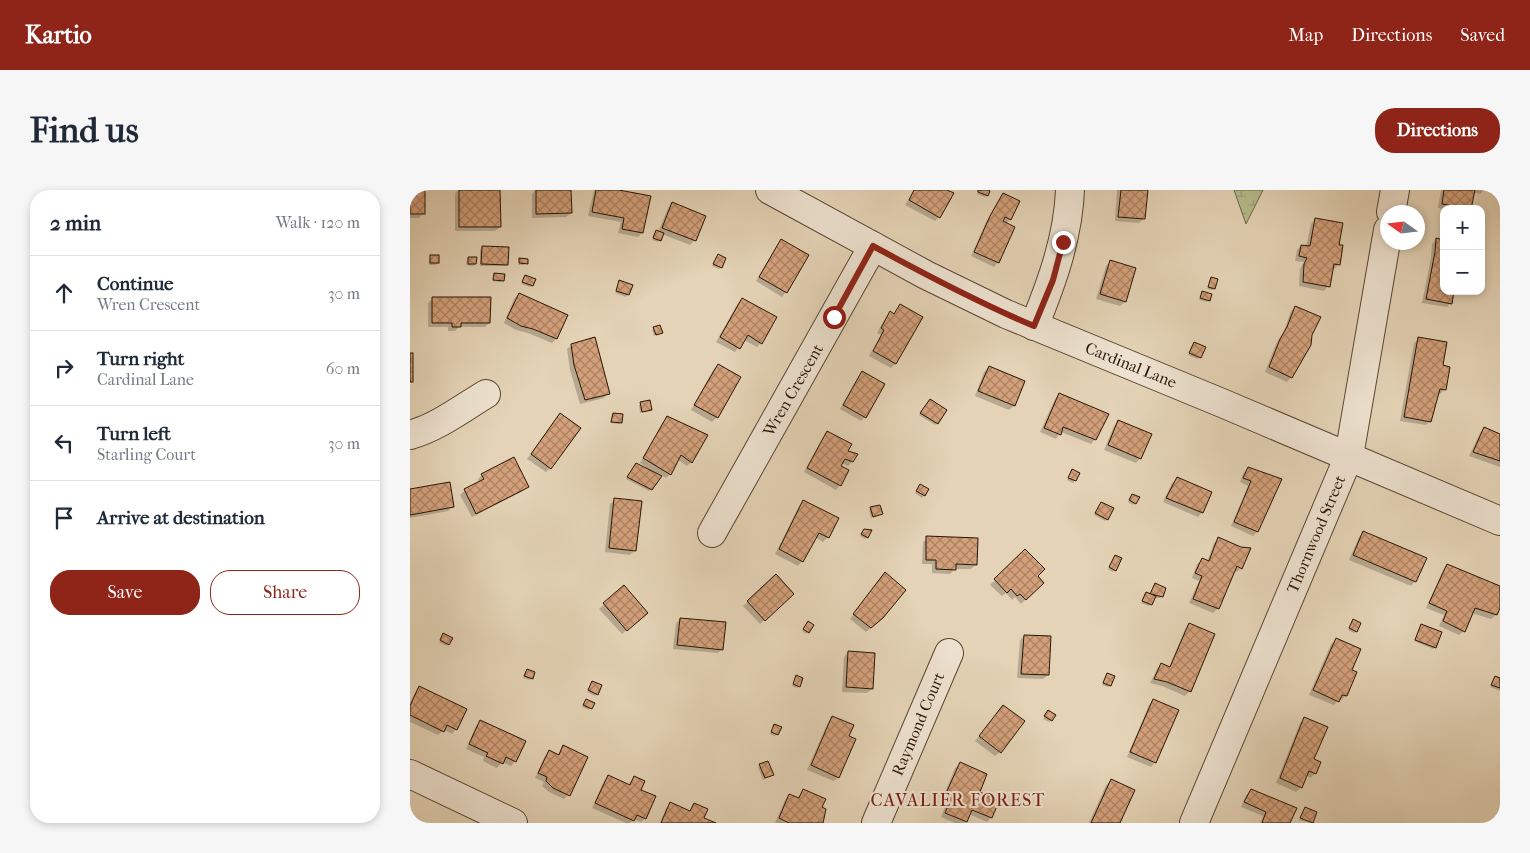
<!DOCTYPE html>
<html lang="en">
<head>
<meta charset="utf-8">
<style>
  :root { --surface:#fff; --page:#f6f6f7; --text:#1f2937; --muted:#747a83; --line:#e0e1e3; --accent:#8f2418 }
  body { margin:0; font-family:"IM FELL French Canon",serif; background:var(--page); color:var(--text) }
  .controls { position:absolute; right:15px; top:15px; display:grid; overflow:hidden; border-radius:10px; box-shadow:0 2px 8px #0003 }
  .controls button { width:45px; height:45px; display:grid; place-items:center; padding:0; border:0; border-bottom:1px solid var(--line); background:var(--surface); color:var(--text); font:25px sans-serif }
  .compass { position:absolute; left:970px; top:15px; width:45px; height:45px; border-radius:50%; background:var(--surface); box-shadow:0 2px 8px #0003; rotate:284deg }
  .stop { position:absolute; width:15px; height:15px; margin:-11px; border:4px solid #8f2418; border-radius:50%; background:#fff }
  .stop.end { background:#8f2418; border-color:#fff; box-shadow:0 1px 5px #0008 }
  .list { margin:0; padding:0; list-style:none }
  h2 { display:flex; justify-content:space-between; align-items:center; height:65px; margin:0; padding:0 20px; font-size:21px }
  h2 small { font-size:16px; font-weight:400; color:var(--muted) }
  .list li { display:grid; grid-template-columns:32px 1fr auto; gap:15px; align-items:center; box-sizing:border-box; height:75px; padding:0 20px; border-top:1px solid var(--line) }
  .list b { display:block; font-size:19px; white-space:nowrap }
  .list p { margin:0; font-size:16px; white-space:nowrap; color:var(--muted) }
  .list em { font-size:16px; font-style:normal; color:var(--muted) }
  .actions { display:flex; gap:10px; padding:15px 20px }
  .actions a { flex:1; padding:11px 0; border:1px solid var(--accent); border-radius:20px; text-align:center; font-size:18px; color:var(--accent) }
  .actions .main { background:var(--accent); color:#fff }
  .icon { flex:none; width:28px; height:28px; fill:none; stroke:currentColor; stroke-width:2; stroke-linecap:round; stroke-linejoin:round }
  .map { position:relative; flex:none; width:1090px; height:633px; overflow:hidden; border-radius:20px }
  header { display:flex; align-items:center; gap:30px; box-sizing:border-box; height:70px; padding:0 25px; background:var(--accent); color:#fff }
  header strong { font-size:24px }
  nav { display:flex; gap:28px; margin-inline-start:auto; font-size:18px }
  .intro { display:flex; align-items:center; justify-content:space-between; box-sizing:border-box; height:120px; padding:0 30px }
  h1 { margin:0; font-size:35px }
  .button { padding:12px 22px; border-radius:20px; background:var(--accent); color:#fff; font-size:18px; font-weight:700 }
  main { display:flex; gap:30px; padding:0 30px }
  aside { flex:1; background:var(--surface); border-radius:20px; box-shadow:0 2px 8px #0003 }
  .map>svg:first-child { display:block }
</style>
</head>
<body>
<header>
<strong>Kartio</strong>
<nav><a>Map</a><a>Directions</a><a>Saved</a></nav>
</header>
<div class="intro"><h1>Find us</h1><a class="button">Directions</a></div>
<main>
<aside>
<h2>2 min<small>Walk · 120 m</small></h2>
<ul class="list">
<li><svg class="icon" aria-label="ahead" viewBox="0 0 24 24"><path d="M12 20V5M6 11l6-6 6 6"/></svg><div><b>Continue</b><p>Wren Crescent</p></div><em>30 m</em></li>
<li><svg class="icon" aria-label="right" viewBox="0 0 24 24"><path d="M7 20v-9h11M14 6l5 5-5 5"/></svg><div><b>Turn right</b><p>Cardinal Lane</p></div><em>60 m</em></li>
<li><svg class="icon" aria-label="left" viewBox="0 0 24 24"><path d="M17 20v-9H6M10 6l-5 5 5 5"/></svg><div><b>Turn left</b><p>Starling Court</p></div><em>30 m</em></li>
<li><svg class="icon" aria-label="arrive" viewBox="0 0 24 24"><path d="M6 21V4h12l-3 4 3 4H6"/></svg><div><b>Arrive at destination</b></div></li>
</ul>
<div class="actions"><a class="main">Save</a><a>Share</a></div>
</aside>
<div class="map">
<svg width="1090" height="633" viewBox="0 0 1090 633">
  <defs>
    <pattern id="wetland-marsh" width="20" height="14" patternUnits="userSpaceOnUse" patternTransform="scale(1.25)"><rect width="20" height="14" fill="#b5bc8d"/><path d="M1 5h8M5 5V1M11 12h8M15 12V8" fill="none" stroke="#9ca178"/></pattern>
    <pattern id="building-cross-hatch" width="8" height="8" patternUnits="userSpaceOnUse" patternTransform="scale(1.25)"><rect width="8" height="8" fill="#d3a07a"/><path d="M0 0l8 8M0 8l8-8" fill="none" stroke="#ab8162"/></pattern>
  </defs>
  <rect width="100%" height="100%" fill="#e4d3b6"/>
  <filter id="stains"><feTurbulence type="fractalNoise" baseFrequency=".004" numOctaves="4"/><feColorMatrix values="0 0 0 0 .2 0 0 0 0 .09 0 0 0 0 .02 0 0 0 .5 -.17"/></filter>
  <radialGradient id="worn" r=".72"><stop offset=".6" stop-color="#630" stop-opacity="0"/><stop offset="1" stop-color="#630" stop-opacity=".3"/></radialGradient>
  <polygon fill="url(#wetland-marsh)" stroke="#6f6848" points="824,0 853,0 836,34"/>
  <g fill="#0003">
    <polygon points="0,0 14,0 14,23 9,28 0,28"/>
    <polygon points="49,0 89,0 90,37 85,41 45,41 45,3"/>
    <polygon points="125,0 160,0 161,23 156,27 122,28 122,4"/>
    <polygon points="184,0 203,0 232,43 228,47 208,43 211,32 178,26"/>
    <polygon points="504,0 535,0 529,27 525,31 495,15"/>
    <polygon points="568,0 576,0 576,5 575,7 567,4"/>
    <polygon points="707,0 737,0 734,29 729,33 705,31"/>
    <polygon points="1031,0 1074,0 1070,4 1063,2 1060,19 1034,19 1028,18"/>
    <polygon points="593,5 600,29 596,34 588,72 584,77 561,66 576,32 589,9"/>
    <polygon points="262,13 285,50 280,55 252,44 248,52 242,50 244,44 248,42 258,18"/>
    <polygon points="905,30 927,56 928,75 924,79 922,79 918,96 914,101 889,96 890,79 894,72 885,71 887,60 891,56 896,57 901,34"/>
    <polygon points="1026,49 1034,101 1041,113 1037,117 1012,113 1021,67 1022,54"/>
    <polygon points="371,51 376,102 372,107 346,91 367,55"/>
    <polygon points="72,58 97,74 95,76 70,76 70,60"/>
    <polygon points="21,67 28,73 26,75 19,75 19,69"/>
    <polygon points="307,67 311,77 309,79 302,76"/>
    <polygon points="59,68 65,74 63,76 56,75 57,70"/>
    <polygon points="110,69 116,73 114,75 108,75"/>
    <polygon points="701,71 715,112 710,116 686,109 696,76"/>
    <polygon points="85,84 93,90 91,92 82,91"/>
    <polygon points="116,86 122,95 120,97 111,94"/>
    <polygon points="801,88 804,98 802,100 797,99"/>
    <polygon points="210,92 221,95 216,107 205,103"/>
    <polygon points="792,103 799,110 797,112 789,110"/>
    <polygon points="109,104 146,149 142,153 118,143 106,140 94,133 104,109"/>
    <polygon points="23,108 79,133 75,137 49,137 45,141 38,141 38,137 18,137 18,113"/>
    <polygon points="333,109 351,153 347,157 334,150 325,162 306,152 328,113"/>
    <polygon points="490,116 511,128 485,174 481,178 459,166 471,145 467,143 476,127 481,123 483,125"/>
    <polygon points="885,117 881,187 877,192 855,182 866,154 873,143 881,121"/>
    <polygon points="244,138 251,143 244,146 242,140"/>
    <polygon points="1009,149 1031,176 1035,199 1030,204 1027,203 1020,231 1016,235 990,231 1004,153"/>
    <polygon points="784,153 790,167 788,169 778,165"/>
    <polygon points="162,155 198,203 194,208 170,214 160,180 157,159"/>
    <polygon points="308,175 307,227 302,232 281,220 303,180"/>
    <polygon points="579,177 614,192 604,216 599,220 565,206 574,182"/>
    <polygon points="452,182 455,227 451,231 430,219 448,187"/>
    <polygon points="649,204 685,249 681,254 651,242 646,249 630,242 645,209"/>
    <polygon points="518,212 535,220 525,235 509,225"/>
    <polygon points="231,213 241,220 230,223 229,215"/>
    <polygon points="203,224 211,232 209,234 200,233"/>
    <polygon points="258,228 281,272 277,276 267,269 260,284 256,288 251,285 239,301 216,289 224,276 236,279 237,278 230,273 253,232"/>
    <polygon points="146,229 140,278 136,282 117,269"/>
    <polygon points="708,232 730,268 726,273 694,260 704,236"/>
    <polygon points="1074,238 1090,245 1090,277 1059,266 1070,243"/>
    <polygon points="417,243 436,262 442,272 438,276 431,273 430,295 426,300 394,282 413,247"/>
    <polygon points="839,278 870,289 847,342 843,346 821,336 838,296 830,292 834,282"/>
    <polygon points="662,280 668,283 663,293 657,290"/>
    <polygon points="72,285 118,296 113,301 62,327 50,305 55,300 69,293 68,289"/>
    <polygon points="767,289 792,322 788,327 753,312 762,293"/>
    <polygon points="509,297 517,300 512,308 505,303"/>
    <polygon points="0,300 43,316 38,321 0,328"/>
    <polygon points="722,305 725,313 723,315 718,312"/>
    <polygon points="205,310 225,360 220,365 195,362 200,314"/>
    <polygon points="394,312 418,347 413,352 405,347 392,371 388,376 365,364 389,316"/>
    <polygon points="691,313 697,329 695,331 684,325"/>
    <polygon points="461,318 471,323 461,328 459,320"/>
    <polygon points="452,342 457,347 455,349 450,346"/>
    <polygon points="953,342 1005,391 1001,396 939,370 949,347"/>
    <polygon points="517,348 565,375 561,379 545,379 540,384 522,383 522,374 512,374 513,352"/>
    <polygon points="809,349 831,378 827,382 823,381 808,418 803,423 779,413 789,391 782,388 787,374 792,370 797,372 804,353"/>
    <polygon points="615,361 626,386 632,393 611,414 605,407 602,410 596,403 592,406 580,395"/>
    <polygon points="705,366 705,380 703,382 698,379"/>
    <polygon points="1037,375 1090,397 1090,415 1086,425 1081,429 1062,423 1054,441 1049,445 1029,436 1034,425 1016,418 1033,380"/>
    <polygon points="366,386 383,404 350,434 333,416"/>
    <polygon points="471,388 467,433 456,442 440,429"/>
    <polygon points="745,395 752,406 750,408 744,408 739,416 731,413 734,405 736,403 740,405"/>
    <polygon points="214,397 232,427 212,444 189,419"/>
    <polygon points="270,429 312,459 308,463 263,459 266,433"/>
    <polygon points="943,431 946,441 944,443 938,440"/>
    <polygon points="396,434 403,436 396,444 392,441"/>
    <polygon points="779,434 780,501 775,506 752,496 740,493 747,479 751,474 759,477 775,439"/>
    <polygon points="1011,435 1025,457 1023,459 1004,451"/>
    <polygon points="614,446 638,485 633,489 607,488 610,450"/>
    <polygon points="32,447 38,454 36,456 29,452"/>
    <polygon points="926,450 940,480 936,506 931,510 929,509 924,515 899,505 921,454"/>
    <polygon points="438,462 462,499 457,503 432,502 434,467"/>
    <polygon points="117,481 122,488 120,490 113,488"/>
    <polygon points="698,484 700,496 698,497 692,495"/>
    <polygon points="386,487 389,496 387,498 382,496"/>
    <polygon points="1085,488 1090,489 1090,501 1080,497"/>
    <polygon points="181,494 191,496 185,506 177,502"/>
    <polygon points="10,497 46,539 42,544 34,540 28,545 0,532 0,513 5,502"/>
    <polygon points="176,510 183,513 179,520 172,517"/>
    <polygon points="743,511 745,572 741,577 717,567 739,515"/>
    <polygon points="589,521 590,562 585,566 565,551"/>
    <polygon points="636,524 641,530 639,532 633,529"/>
    <polygon points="422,527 438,547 428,587 424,591 397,580 418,532"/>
    <polygon points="894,528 905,583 901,588 896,585 891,597 886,602 866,593 890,533"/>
    <polygon points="70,531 105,571 101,576 92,572 87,578 73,571 74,567 56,559 66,536"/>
    <polygon points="365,535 367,544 365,546 360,544"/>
    <polygon points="153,557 158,605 154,609 139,602 132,596 134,592 125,588 135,566 139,562 147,565"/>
    <polygon points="358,572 363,584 353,590 348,577"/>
    <polygon points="550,574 581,627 577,632 559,624 554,633 545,633 531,627 535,617 530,615 545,578"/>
    <polygon points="198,587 218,595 224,587 230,600 235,628 231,632 224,629 220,633 216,633 182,618 194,591"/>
    <polygon points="701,591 709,633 679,633 696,595"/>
    <polygon points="393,600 412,633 365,633 375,610 379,605 387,609"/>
    <polygon points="841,600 879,633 850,633 853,626 831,617 836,605"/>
    <polygon points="261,614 279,622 284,614 293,628 303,633 250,633 256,618"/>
    <polygon points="895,618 906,623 901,633 889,630"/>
  </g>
  <g fill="url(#building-cross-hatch)" stroke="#291503">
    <rect x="0" y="0" width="15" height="24"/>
    <polygon points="49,0 90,0 91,37 49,37"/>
    <polygon points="126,0 161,0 162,23 126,24"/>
    <polygon points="186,0 209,0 241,6 233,43 212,39 214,28 182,22"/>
    <polygon points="504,0 537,0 544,3 530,28 499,10"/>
    <polygon points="568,0 579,0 580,1 578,6 568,2"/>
    <polygon points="711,0 738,0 735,29 708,27"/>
    <polygon points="1034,0 1065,0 1061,19 1032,14"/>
    <polygon points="593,3 610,11 601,30 595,27 593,31 605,37 589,73 564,62 580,26"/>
    <polygon points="262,12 296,26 286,51 252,38"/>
    <polygon points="905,28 933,33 929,55 933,55 930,75 924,74 920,97 893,92 894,74 897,68 889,66 891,55 900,56"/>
    <polygon points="246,40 254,43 251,51 243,48"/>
    <polygon points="1026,48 1034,50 1034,101 1044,101 1042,114 1016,109 1025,62"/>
    <polygon points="371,49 399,65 377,103 349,87"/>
    <polygon points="72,56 99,57 98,75 71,74"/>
    <polygon points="308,64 316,68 312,78 303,74"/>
    <rect x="20" y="65" width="9" height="8"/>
    <polygon points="58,67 67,67 66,74 58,74"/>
    <polygon points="109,68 118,69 118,74 109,73"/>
    <polygon points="700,70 726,78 716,112 690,104"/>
    <polygon points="84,83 95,84 94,91 83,90"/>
    <polygon points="115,85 126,89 123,96 112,92"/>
    <polygon points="801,87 808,89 805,99 798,97"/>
    <polygon points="209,90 223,95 219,105 206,101"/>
    <polygon points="792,101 802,104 800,111 790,108"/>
    <polygon points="109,103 158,125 147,149 123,139 111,136 97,128"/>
    <polygon points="22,107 81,107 80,133 51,133 51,137 42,137 42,133 22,133"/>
    <polygon points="332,108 367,127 352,154 338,145 330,159 310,147"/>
    <polygon points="490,114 513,127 486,174 463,161 474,140 471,138 480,121 484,124"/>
    <polygon points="885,116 911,127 902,145 901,155 882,188 859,177 870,149 877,137"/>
    <polygon points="250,135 253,143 246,145 243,137"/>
    <polygon points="185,147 200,204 175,210 164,175 161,154"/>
    <polygon points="1008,147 1037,152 1033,175 1040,177 1036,200 1030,199 1021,232 994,227"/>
    <polygon points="784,152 796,157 791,168 779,163"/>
    <rect x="0" y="163" width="3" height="29"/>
    <polygon points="308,174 331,187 308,228 284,215"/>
    <polygon points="579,176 615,191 605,216 568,201"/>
    <polygon points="452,181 475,194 456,228 433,215"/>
    <polygon points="649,203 699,224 686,250 653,237 651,245 634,238"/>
    <polygon points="520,209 537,220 528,234 510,223"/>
    <polygon points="240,210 242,220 232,222 230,212"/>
    <polygon points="150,223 171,238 141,279 121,264"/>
    <polygon points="203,223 213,224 212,233 201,232"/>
    <polygon points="257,226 298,245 282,273 271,265 261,285 233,268"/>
    <polygon points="708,230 742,244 731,269 698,255"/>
    <polygon points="1074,237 1090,244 1090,271 1063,262"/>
    <polygon points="417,241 442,254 438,261 448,264 443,272 435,269 431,276 439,280 431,296 397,278"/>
    <polygon points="104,267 119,297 66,324 54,299 74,289 71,284"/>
    <polygon points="226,273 252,286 242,300 217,287"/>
    <polygon points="838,277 872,289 848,342 824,332 841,291 833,288"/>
    <polygon points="662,279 670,283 666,291 658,288"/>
    <polygon points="767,287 802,302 793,323 756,308"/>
    <polygon points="40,292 44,317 0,325 0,299"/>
    <polygon points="510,294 519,299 515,306 506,301"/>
    <polygon points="722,304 730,307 726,314 719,310"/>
    <polygon points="204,308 232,311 226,361 199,358"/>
    <polygon points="393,310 429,328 419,348 409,343 393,372 369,359"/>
    <polygon points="691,312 704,318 698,330 685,323"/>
    <polygon points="470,315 473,324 463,327 460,317"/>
    <polygon points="454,339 462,340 458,348 451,344"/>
    <polygon points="953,341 1017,368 1006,392 943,365"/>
    <polygon points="516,346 568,348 567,375 546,374 546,380 526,379 526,370 516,370"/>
    <polygon points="808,347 831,357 841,358 832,379 827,376 809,419 783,409 792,386 785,383 792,368 799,371"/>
    <polygon points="615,359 635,379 628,386 634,393 616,410 610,404 607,406 601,399 597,403 584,389"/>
    <polygon points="705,365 712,368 706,381 699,377"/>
    <polygon points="1037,374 1090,396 1090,418 1087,425 1065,418 1055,442 1033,431 1037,421 1019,413"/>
    <polygon points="475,382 496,400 473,428 461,438 443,424"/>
    <polygon points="366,384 384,404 355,431 337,411"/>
    <polygon points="745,393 756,398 753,407 740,404"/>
    <polygon points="214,395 238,423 217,441 193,413"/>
    <polygon points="736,402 746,406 742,415 732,411"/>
    <polygon points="270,428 316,432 313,460 267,455"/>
    <polygon points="943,429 951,433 947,442 939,438"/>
    <polygon points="398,431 404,435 399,443 393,439"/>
    <polygon points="779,433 805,444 781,502 757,492 744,489 751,473 760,477"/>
    <polygon points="1011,434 1032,442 1026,458 1005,450"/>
    <polygon points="33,443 43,448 39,455 30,450"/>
    <polygon points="614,445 641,446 639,485 611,484"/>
    <polygon points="926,448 951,459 942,480 947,482 937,506 932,505 929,512 903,500"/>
    <polygon points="438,461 465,463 463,499 436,497"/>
    <polygon points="117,479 125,482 123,489 114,486"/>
    <polygon points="697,483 705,486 701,496 693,493"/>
    <polygon points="386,485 393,488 390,497 383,494"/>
    <polygon points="1085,486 1090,488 1090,498 1081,495"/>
    <polygon points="182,491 192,495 188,505 178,500"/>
    <polygon points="9,496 57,519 47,540 37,535 34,542 0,525 0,516"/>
    <polygon points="176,509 185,513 182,519 173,515"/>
    <polygon points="743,509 769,520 746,573 720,562"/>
    <polygon points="593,515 615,531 591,563 569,546"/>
    <polygon points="638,520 646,525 642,531 634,526"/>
    <polygon points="422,526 444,535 439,546 446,549 429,588 401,575"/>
    <polygon points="894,527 918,537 904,569 911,572 906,584 899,581 892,598 870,588"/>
    <polygon points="70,530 116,551 106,572 96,567 93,574 76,566 78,563 59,554"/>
    <polygon points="364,534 372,537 368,545 361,542"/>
    <polygon points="153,555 178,567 160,606 143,598 136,591 137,587 128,583 139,560 149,565"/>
    <polygon points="358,571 364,585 355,588 349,574"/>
    <polygon points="550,572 577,584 570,602 589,611 582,628 562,620 557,632 535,623 539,613 533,610"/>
    <polygon points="198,585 220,595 224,586 235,591 231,600 246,606 236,629 227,625 224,631 185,613"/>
    <polygon points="701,589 725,600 710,633 681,633"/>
    <polygon points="393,599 416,609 412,617 416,619 413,633 379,633 369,628 379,604 389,608"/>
    <polygon points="841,599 887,618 880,633 852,633 856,622 834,612"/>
    <polygon points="260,612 280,621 284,613 298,619 294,628 306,633 251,633"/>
    <polygon points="895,617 907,622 903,633 890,628"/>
  </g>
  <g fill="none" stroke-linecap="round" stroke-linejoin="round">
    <g stroke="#584430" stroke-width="30">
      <g id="minor">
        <polyline points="360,0 516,85 596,124 812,213 1090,331"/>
        <polyline points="981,22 985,0"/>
        <path d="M 624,136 C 642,92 658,48 660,0"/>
        <path d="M 0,245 C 28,237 51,219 76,204"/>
        <polyline points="302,343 463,56"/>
        <polyline points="0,584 103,633"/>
        <polyline points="466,633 539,463"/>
        <polyline points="784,633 939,266 978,40"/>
      </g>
    </g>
    <use href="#minor" stroke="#ede2d0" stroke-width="28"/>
  </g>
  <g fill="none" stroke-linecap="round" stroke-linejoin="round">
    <path stroke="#8f2418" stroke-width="6" d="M 424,127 L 463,56 C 516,85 569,113 624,136 L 643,90 L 653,52"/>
  </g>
  <g text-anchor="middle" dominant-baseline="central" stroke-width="4" stroke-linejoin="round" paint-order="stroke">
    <g font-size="16" fill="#291503" stroke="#ede2d0">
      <text transform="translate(721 175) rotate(22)">Cardinal Lane</text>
      <text transform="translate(383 200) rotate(-60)">Wren Crescent</text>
      <text transform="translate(906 344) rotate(-67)">Thornwood Street</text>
      <text transform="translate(508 534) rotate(-67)">Raymond Court</text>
    </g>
    <g font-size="18" letter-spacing="1" fill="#7a1f14" stroke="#ede2d0">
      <text x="548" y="610">CAVALIER FOREST</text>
    </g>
  </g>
  <rect width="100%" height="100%" filter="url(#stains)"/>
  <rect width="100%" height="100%" fill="url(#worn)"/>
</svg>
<div class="controls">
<button>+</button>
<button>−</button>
</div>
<svg class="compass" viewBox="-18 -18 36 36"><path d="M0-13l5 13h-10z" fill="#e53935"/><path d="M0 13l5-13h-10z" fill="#747a83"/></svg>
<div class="stop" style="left:424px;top:127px"></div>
<div class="stop end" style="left:653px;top:52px"></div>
</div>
</main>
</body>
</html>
